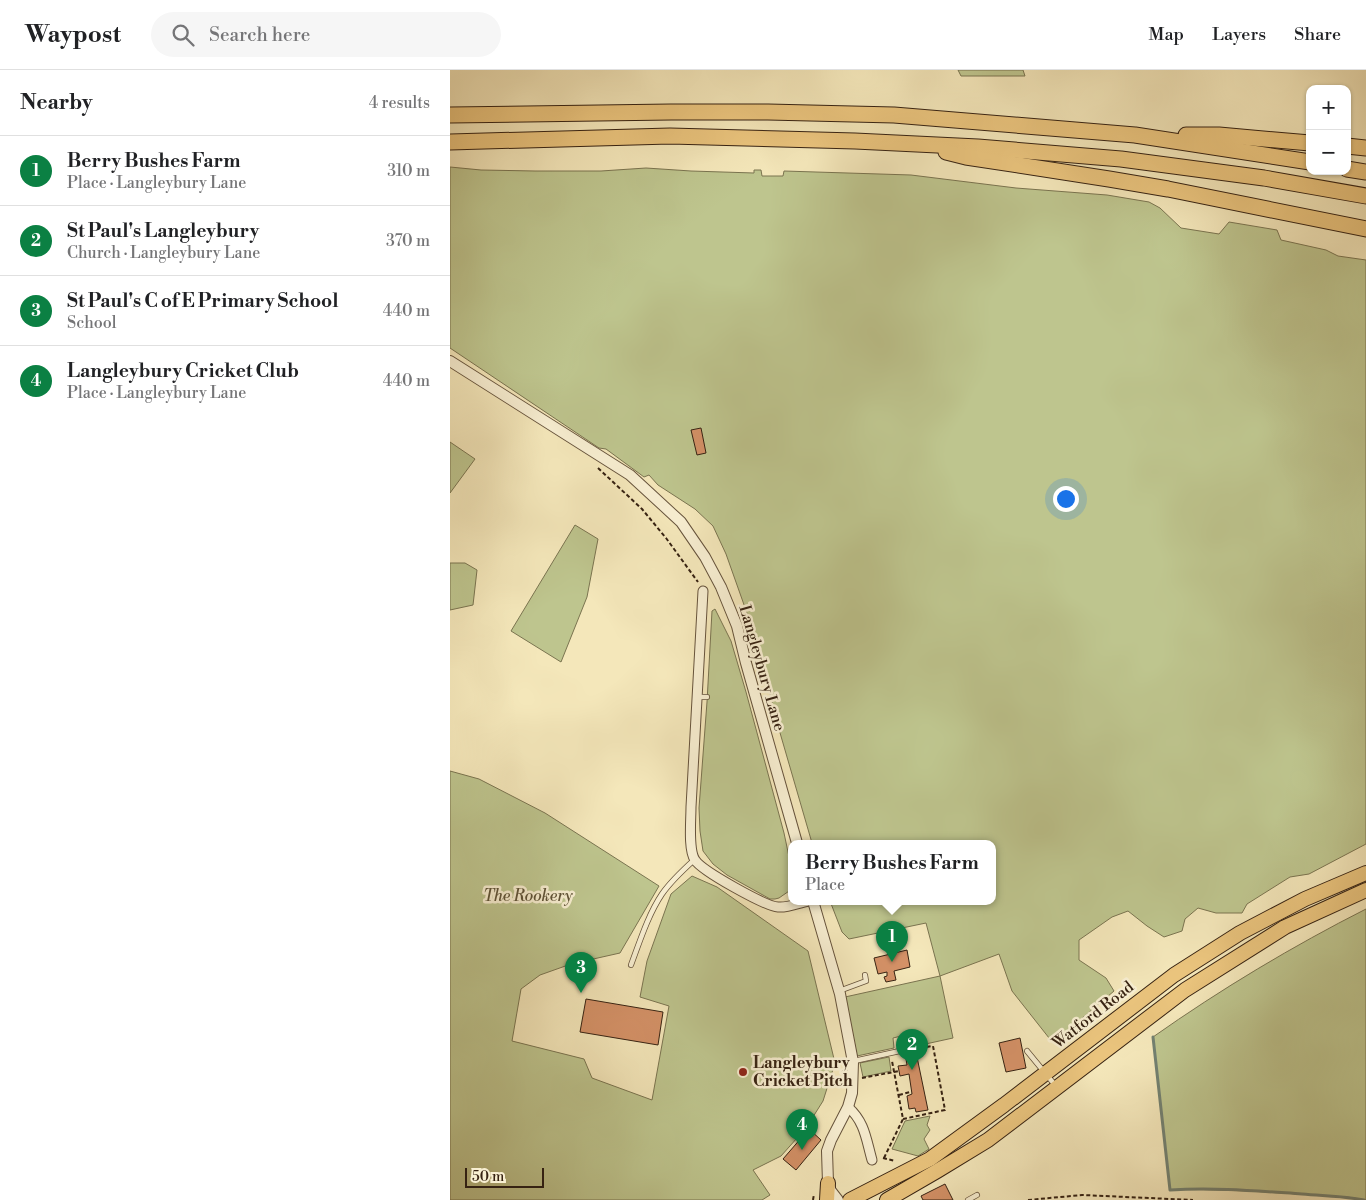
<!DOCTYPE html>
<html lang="en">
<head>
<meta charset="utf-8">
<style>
  :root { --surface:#fff; --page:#f6f6f6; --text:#202124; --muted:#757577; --line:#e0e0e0; --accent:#0b8043 }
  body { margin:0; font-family:"Libre Bodoni",serif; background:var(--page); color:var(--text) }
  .controls { position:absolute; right:15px; top:15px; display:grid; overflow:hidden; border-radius:10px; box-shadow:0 1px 4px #0004 }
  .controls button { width:45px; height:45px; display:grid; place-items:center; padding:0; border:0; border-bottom:1px solid var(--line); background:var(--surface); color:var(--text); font:25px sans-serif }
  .scale { position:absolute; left:15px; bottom:12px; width:79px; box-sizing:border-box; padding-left:5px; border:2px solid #362212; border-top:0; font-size:14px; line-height:18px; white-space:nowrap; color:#362212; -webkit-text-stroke:4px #f8efd2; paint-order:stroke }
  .you { position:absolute; left:615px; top:428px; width:18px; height:18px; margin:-12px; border:4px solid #fff; border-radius:50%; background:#1a73e8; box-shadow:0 0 0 8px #1a73e833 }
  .badge { display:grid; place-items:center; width:32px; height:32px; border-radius:50%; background:var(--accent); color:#fff; font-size:16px; font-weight:700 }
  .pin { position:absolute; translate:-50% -41px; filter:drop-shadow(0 1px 2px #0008) }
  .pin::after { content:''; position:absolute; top:26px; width:18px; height:15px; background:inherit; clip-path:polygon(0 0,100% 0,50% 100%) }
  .popup { position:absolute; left:338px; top:770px; width:208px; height:65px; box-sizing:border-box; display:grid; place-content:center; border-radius:10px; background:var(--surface); filter:drop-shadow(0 1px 4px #0005); font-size:16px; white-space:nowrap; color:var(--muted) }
  .popup b { font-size:19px; color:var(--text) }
  .popup::after { content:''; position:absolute; left:50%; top:100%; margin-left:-10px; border:10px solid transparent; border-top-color:var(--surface) }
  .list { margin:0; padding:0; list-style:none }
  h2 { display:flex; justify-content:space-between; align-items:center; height:65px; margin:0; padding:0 20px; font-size:21px }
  h2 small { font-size:16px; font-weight:400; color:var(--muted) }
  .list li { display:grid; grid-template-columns:32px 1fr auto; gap:15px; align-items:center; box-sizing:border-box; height:70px; padding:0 20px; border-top:1px solid var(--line) }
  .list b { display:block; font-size:19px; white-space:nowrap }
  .list p { margin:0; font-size:16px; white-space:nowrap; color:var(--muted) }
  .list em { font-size:16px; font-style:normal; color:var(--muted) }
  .icon { flex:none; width:28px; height:28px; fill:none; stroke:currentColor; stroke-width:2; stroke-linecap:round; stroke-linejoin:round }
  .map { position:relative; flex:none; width:916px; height:1130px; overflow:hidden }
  header { display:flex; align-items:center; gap:30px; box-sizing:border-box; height:70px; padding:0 25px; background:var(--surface); border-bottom:1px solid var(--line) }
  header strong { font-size:24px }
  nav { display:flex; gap:28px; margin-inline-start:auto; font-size:18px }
  .search { width:350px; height:45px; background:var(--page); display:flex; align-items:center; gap:12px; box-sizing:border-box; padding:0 18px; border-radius:28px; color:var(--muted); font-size:19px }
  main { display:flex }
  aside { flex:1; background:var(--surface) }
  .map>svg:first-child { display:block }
</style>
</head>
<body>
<header>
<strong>Waypost</strong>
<div class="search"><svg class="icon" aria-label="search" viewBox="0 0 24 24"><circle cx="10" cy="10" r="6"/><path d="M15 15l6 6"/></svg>Search here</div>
<nav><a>Map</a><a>Layers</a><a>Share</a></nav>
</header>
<main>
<aside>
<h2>Nearby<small>4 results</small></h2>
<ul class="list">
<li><span class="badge">1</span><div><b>Berry Bushes Farm</b><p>Place · Langleybury Lane</p></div><em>310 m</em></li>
<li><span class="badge">2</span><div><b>St Paul's Langleybury</b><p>Church · Langleybury Lane</p></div><em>370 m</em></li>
<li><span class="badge">3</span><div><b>St Paul's C of E Primary School</b><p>School</p></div><em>440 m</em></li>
<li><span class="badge">4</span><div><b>Langleybury Cricket Club</b><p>Place · Langleybury Lane</p></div><em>440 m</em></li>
</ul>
</aside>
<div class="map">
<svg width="916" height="1130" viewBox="0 0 916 1130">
  <rect width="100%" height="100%" fill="#f4e7ba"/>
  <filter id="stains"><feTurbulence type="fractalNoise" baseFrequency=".004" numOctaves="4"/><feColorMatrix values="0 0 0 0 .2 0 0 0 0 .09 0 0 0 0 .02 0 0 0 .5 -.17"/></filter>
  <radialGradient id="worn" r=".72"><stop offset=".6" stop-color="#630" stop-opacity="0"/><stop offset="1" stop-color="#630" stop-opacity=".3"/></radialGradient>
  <g fill="#bec58e" stroke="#7a7450">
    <polygon points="508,0 573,0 575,6 511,6"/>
    <polygon points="0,97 31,100 85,101 151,101 196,98 241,101 304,103 304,100 311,100 312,106 333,106 334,101 461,105 566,118 657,125 699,132 710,138 731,158 769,164 779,152 827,160 831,170 876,180 888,186 916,190 916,774 859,804 840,807 797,834 792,843 766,843 748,838 735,849 732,861 714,867 697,856 678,841 662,847 629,870 629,890 656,908 664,921 603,973 562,921 549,884 490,906 503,968 471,975 468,962 443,968 444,978 407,986 395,927 490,906 476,853 399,869 392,862 380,831 542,831 542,773 362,773 326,649 309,577 276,484 263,456 245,439 208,415 199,405 194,407 156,379 149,378 0,278"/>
    <polygon points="0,372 25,389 0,423"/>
    <polygon points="125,455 148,469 137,527 111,592 61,561"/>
    <polygon points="0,493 15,493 27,500 23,535 0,540"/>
    <polygon points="265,539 281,571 296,622 334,763 342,801 342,819 329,828 325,829 320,829 277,805 263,794 253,781 250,761 249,738 257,632 262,541"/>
    <polygon points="0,701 29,709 95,743 209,816 170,883 121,894 90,905 71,919 62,971 134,989 142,1008 202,1030 219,936 190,927 197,891 221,824 242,806 267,817 358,881 385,993 373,1031 356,1058 331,1086 303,1100 320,1125 312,1130 0,1130"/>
    <path d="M 916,839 L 916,1130 L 897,1127 L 798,1121 L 733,1119 L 720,1120 L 703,967 C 771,919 843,876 916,839 Z"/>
    <polygon points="439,987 441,1001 413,1007 410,993"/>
    <polygon points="480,1046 477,1055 480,1060 474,1069 479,1079 468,1086 442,1079 455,1051"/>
  </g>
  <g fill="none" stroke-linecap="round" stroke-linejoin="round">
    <path stroke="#738171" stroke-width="3" d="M 703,967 L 720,1120 C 764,1117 808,1121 852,1124 C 873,1126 893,1126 914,1130"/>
  </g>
  <g fill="#d49167" stroke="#362212">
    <polygon points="251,358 256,383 247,385 241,360"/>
    <polygon points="457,880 460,897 444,901 446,910 436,912 434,907 437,906 437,902 428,904 424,888"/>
    <polygon points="136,929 213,942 208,975 130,962"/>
    <polygon points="570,968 576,998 556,1002 549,973"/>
    <polygon points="467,987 478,1040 466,1042 465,1038 459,1039 457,1026 462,1024 459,1004 450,1006 448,996 457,995 456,989"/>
    <polygon points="359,1059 371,1070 346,1100 333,1089"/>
    <polygon points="495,1114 503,1130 473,1130 471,1126"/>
  </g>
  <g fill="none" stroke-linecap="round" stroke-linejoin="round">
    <g stroke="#66533c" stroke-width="6">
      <g id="service">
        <polyline points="248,627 257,627"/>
        <path d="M 181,895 C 190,871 198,845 212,824 C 221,811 233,800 244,790"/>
        <polyline points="389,921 416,911 415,905"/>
        <polyline points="577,981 605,1015"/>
        <polyline points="404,991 468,977"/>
        <polyline points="518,1130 527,1125"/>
      </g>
    </g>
    <g stroke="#66533c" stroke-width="11">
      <g id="minor">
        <path d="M 253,521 L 241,737 C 241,750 238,780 245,790 C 252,801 315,836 328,837 C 338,838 348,833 358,831"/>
        <path d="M 398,1037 C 415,1052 416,1069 422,1090"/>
      </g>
    </g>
    <g stroke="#66533c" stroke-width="12">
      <g id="tertiary">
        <polyline points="0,291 180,405 231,452 255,487 271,517 287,556 296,593 347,773"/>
        <polyline points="363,831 390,924 403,992 402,1023 398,1037 381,1070 377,1081 378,1113 381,1121 388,1130"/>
      </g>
    </g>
    <g stroke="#362212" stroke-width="16">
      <g id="trunk">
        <polyline points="377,1130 378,1113"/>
        <polyline points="400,1130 480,1089 554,1035 724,905 790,863 855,829 916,803"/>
        <polyline points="437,1130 487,1101 538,1070 735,920 835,857 916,820"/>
      </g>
    </g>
    <g stroke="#362212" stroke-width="17">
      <g id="motorway">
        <polyline points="0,45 221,42 318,42 444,45 685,65 860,92"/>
        <polyline points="736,65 769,65 860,73"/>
        <polyline points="0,72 220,66 405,71 528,77 671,89 814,108 916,126"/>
        <polyline points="897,76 916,78"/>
        <polyline points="496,82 516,87 659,109 718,119 916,159"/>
        <polyline points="897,99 916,102"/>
      </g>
    </g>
    <g stroke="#362212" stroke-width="2" stroke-dasharray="4 2.5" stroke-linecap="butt">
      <polyline points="148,398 192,439 216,468 248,512"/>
      <polyline points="412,1008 449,1001"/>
      <polyline points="449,1025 460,1022"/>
      <polyline points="453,1049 495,1040 483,976 476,977"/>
      <polyline points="433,1088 445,1091"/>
      <polyline points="434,1088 453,1049 442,991"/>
      <polyline points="363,1130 364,1124"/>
      <polyline points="578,1130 632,1125 743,1130"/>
    </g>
    <use href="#service" stroke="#f8efd2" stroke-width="4.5"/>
    <use href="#minor" stroke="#f8efd2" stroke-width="9"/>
    <use href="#tertiary" stroke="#f8efd2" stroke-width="10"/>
    <use href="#trunk" stroke="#eac47d" stroke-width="14"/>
    <use href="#motorway" stroke="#eac47d" stroke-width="15"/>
  </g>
  <circle fill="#8f2418" stroke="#f8efd2" stroke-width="2" cx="293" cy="1002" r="5"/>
  <g text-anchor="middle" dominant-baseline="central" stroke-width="5" stroke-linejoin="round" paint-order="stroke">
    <g font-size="16" fill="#362212" stroke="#f8efd2">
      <text transform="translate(312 598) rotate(74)">Langleybury Lane</text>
      <text transform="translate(643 945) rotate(-38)">Watford Road</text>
    </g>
    <g font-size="16" font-style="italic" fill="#5f5337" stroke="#f8efd2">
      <text x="78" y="826">The Rookery</text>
    </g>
    <g font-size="16" font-weight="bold" fill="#362212" stroke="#f8efd2" text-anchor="start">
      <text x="303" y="993">Langleybury<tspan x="303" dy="18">Cricket Pitch</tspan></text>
    </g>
  </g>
  <rect width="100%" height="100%" filter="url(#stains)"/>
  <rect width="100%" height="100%" fill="url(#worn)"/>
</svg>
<div class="controls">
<button>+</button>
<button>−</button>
</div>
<div class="scale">50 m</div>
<div class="you"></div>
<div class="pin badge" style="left:442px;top:892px">1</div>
<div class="popup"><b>Berry Bushes Farm</b>Place</div>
<div class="pin badge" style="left:462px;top:1000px">2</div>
<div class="pin badge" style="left:131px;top:923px">3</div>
<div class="pin badge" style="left:352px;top:1080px">4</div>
</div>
</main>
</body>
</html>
